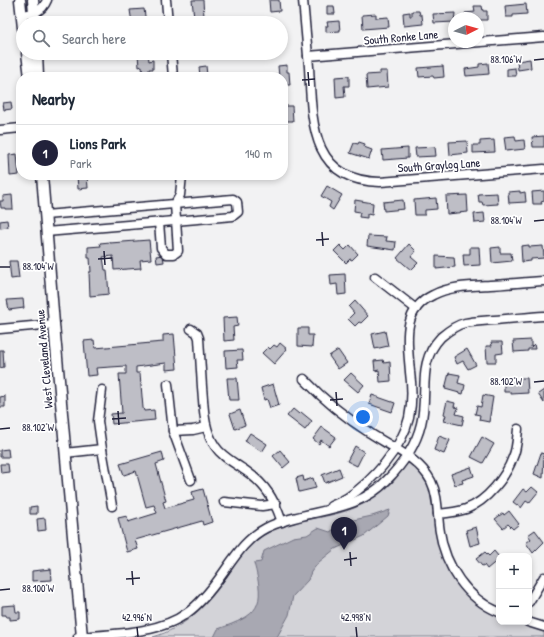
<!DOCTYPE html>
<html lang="en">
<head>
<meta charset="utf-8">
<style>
  :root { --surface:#fff; --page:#f2f2f3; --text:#1f2937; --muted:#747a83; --line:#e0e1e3; --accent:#22223b }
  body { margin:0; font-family:"Patrick Hand",sans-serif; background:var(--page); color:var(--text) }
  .controls { position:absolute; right:12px; bottom:12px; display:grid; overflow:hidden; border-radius:8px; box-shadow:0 2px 6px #0003 }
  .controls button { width:36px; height:36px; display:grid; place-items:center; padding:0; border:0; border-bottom:1px solid var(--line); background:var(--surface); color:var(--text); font:20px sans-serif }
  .compass { position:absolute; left:448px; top:12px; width:36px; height:36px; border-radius:50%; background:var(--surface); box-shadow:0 2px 6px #0003; rotate:85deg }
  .you { position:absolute; left:363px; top:417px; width:14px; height:14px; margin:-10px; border:3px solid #fff; border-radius:50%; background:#1a73e8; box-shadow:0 0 0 6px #1a73e833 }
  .badge { display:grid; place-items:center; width:26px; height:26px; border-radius:50%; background:var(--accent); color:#fff; font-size:13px; font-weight:700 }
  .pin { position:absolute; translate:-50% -33px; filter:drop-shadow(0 1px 2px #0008) }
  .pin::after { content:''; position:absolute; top:21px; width:14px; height:12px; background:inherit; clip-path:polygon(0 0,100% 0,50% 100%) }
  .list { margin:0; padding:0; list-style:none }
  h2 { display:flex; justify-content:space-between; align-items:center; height:52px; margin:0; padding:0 16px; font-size:17px }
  h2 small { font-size:13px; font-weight:400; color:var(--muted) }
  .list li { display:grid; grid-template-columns:26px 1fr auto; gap:12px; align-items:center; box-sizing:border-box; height:56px; padding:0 16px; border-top:1px solid var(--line) }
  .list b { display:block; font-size:15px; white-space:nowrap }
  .list p { margin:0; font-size:13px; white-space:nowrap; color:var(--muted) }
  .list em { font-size:13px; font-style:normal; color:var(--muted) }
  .icon { flex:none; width:22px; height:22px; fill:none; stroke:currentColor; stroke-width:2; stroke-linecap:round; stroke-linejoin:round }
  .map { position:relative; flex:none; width:544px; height:637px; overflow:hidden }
  .search { position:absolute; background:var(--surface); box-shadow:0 2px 6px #0003; left:16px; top:16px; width:272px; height:44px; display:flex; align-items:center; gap:10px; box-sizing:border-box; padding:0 14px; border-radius:22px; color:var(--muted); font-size:15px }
  .panel { position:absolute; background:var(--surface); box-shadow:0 2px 6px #0003; left:16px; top:72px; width:272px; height:108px; border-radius:16px }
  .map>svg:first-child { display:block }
</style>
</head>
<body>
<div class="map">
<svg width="544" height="637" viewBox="0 0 544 637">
  <rect width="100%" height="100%" fill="#f2f2f3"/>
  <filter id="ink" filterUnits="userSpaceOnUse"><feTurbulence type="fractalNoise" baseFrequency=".025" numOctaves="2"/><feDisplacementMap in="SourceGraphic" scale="8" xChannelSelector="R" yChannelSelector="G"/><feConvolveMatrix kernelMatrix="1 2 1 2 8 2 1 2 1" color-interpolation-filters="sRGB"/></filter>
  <g filter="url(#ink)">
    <path fill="#d3d3d8" stroke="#7a7a8a" d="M 408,463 L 411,464 L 423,475 L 431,489 L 448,567 L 499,615 L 499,622 L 517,622 L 544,631 L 544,637 L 153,637 C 184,628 207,606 225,579 C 233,568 240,555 251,545 C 282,515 324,523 361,505 C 372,500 384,491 393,482 C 398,476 402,468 408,463 Z"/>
    <path fill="#a8a8b2" stroke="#727282" d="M 390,510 L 388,516 L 364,536 L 335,549 L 319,562 L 311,572 L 308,580 L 293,596 L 289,615 L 277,637 L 214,637 L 218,629 C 259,615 266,607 254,563 L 261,562 L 264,551 L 293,537 L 307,535 L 318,528 L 330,532 L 344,522 L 372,516 Z"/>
    <g fill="#bebec6" stroke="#22223b">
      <polygon points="192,0 203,0 204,17 194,18"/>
      <polygon points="269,0 279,0 280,11 270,12"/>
      <polygon points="526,4 527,14 513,15 513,17 506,17 505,6"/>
      <polygon points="327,6 334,6 335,14 327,14"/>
      <polygon points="474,6 482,6 483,11 487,11 487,20 478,20 478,18 466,18 465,13 475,12"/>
      <polygon points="144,9 146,23 132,23 130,10"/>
      <polygon points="412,11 419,11 420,15 422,15 423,24 404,26 403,13 410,12 410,16 412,16"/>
      <polygon points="455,13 454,22 434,23 433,14"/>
      <polygon points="376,14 376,18 388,17 389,27 363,29 362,15"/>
      <polygon points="339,21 340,31 326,32 326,26 328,26 327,22"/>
      <polygon points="148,53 149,61 153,60 153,69 149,69 150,77 143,77 142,66 139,67 138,54"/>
      <polygon points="530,59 531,68 518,70 517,61"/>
      <polygon points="488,63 489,74 466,76 465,69 479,67 479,64"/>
      <polygon points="287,65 287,72 289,72 290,85 283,85 283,77 279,77 278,66"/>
      <polygon points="206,66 207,75 209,75 209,77 198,77 200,76 199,67"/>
      <polygon points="443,66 444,77 434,78 433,76 419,77 418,68"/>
      <polygon points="515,68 516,76 507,76 507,69"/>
      <polygon points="380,71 387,71 388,87 367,89 366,75 380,74"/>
      <polygon points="349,76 349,86 344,86 345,97 336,98 335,77"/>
      <polygon points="11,102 12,109 4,110 3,103"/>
      <polygon points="283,106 292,106 293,121 283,121"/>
      <polygon points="515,136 516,141 524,140 525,149 506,151 504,137"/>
      <polygon points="544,136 544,147 533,147 532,137"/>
      <polygon points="494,140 495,152 473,153 473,145 480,145 480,141"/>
      <polygon points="467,141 468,153 450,155 449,142"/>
      <polygon points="359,142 365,144 364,147 372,150 369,159 350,153 354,143 358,144"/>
      <polygon points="435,147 436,156 416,157 415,148"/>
      <polygon points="408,148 408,158 383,160 382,150"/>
      <polygon points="17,154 19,175 10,176 9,155"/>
      <polygon points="75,175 87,175 88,188 78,189 77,175"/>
      <polygon points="327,186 342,195 333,210 329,207 331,202 321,196"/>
      <polygon points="520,191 520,193 525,192 526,202 509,203 508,192"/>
      <polygon points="544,191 544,201 541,202 542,204 533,204 532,192"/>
      <polygon points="497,193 498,204 483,205 482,202 479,202 478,194"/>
      <polygon points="12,195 13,209 5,209 5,208 1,208 0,201 3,201 3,196"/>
      <polygon points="467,195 468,212 447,214 446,196"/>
      <polygon points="436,198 437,209 425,210 425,215 415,215 414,200"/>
      <polygon points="355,200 373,203 372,215 367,214 367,218 359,217 360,212 354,211"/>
      <polygon points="403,200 404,209 384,211 383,202"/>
      <polygon points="484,213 485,222 475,223 474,214"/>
      <polygon points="7,220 8,227 0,228 0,221"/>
      <polygon points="368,236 387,237 386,241 396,242 395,250 367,246"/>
      <polygon points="149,240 151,259 140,260 141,268 114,270 113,256 103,257 105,270 107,270 109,294 90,296 89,272 91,272 90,258 88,258 88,247 101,246 100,243 110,242 110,243"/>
      <polygon points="409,244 416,251 411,257 418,263 411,270 397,258"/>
      <polygon points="340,245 345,250 350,245 358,254 352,260 350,259 346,263 334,251"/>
      <polygon points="529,245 529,247 543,246 544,258 531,259 531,261 522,262 521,246"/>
      <polygon points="470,247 479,247 480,265 464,266 463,254 470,254"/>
      <polygon points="500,247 500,253 511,253 512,261 492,263 491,248"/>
      <polygon points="163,255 164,262 157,263 156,256"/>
      <polygon points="436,256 454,257 455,267 436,269"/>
      <polygon points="9,261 17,261 19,278 11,279"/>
      <polygon points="345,274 346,294 338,295 337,284 331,285 330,275"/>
      <polygon points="23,299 24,308 9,310 7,300"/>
      <polygon points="355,301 368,316 361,323 359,322 355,326 348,319 354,313 349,307"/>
      <polygon points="237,317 238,326 233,327 234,340 224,341 223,318"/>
      <polygon points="298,328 308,328 308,335 313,335 312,347 298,346"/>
      <polygon points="385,331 388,346 375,349 372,334"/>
      <polygon points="174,334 177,369 166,370 166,363 136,367 136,373 140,373 143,408 144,411 154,410 155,420 112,424 111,414 122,413 119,374 126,374 126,366 96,368 97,375 87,376 84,341 94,340 95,348 163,342 163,335"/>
      <polygon points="531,340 531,347 534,344 535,349 528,349 528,351 514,352 513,341"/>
      <polygon points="491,342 502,342 503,353 496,354 496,362 487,362 486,346 492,346"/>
      <polygon points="280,343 287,349 274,364 262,353 268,347 270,349 274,345 277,347"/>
      <polygon points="467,349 476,365 468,369 463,361 457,364 454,357"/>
      <polygon points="0,350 3,350 4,367 0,368"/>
      <polygon points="242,350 243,360 237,360 238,367 226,368 225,351"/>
      <polygon points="338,350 347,363 338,369 329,356"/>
      <polygon points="383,360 384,363 390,362 391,381 380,382 379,370 375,371 374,361"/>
      <polygon points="351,373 364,385 358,392 344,380"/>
      <polygon points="449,373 460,375 458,383 465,385 463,394 445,389"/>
      <polygon points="227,378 237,378 239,400 229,400"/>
      <polygon points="520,378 527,378 528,393 511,394 511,392 504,392 504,383 520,382"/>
      <polygon points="273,384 279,405 270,408 267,399 264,400 261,388"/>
      <polygon points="544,390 544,403 538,394"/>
      <polygon points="372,395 395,403 392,412 369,404"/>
      <polygon points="483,395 493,397 489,422 479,420 480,415 475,414 477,406 481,407"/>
      <polygon points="5,396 5,407 0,407 0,397"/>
      <polygon points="447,401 455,403 454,407 458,408 456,414 464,416 462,425 444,421 446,415 444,414"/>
      <polygon points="293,409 299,414 301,412 312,421 305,430 287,416"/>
      <polygon points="240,410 245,425 235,429 230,414"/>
      <polygon points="322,427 336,437 329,446 321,440 319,444 313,439"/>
      <polygon points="250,433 267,444 262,452 245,441"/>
      <polygon points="439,436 450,440 444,454 434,450"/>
      <polygon points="482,437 494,444 483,463 471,457"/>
      <polygon points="355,446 364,452 357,466 347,461"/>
      <polygon points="8,449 9,457 0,457 0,450"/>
      <polygon points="280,450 290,462 283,468 273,456"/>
      <polygon points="162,452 164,461 156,464 166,501 163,502 165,508 194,500 192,492 203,489 212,522 203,525 202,521 135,540 138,549 127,552 118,518 127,516 128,522 157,513 154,505 146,507 136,471 124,475 120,464"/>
      <polygon points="541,453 544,454 543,478 534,474"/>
      <polygon points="0,464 8,464 9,472 1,473"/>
      <polygon points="471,467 474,476 462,480 463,483 455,485 451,474"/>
      <polygon points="339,468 342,476 325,483 322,475"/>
      <polygon points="303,476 304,481 313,478 316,488 299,492 296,478"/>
      <polygon points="532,487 538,492 529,503 526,501 521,508 513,502 523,489 527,492"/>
      <polygon points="37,506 37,514 30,514 30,507"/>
      <polygon points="509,511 519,524 513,529 508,524 503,528 495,519 503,513 504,515"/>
      <polygon points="45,518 46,530 38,531 37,519"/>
      <polygon points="476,527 480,543 470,546 466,530"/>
      <polygon points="535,530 544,542 533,553 526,543 531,539 528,535"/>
      <polygon points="494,551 499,557 499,559 487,569 484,565 482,566 476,559 485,552 489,556"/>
      <polygon points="51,569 52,580 32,581 32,571"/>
      <polygon points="15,605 16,612 20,612 20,619 10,620 10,617 6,617 6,615 2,615 2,606"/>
    </g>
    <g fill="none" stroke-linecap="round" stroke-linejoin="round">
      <g stroke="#22223b" stroke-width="11">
        <g id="minor">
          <polyline points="166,0 168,23"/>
          <path d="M 303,0 C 305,22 307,44 309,67 C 312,120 310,181 380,182 L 544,169"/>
          <path d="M 21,15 C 33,14 42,12 47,0"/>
          <polyline points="171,53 173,77"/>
          <polyline points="308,56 544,37"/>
          <polyline points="0,130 21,128"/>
          <polyline points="45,215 233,199 237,202 238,212 233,216 46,232"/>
          <polyline points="159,222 161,248 166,254 174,254 178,251 175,204 180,195 182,175"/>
          <polyline points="375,277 416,309"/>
          <polyline points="0,329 54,324"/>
          <path d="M 191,329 L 197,333 L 199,338 C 200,354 201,371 202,387 C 204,407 203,428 215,446 C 222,457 235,463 246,471 C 266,485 274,499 282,522"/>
          <path d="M 304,379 C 323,399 346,418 370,433 C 391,447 419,458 431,481 C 439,497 437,516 440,532 C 445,566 467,599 499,612"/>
          <polyline points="168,384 173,431"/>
          <polyline points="102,449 112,506"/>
          <polyline points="65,453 102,449 98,421 102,390"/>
          <polyline points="191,480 173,431 193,430 206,427"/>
          <polyline points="224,502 262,506 276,504"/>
          <path d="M 331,506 C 336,504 342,501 347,498 C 373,481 402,448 409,418 C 412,404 412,387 410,372 C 408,343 400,311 433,295 C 450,286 471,286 490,285 C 508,284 526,282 544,281"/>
          <path d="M 438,514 C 448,513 457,512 466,509 C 487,501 506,477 513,457 C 517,449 517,438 518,429"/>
          <polyline points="529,602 544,577"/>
          <polyline points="528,622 544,627"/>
          <path d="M 78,637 C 111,634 159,634 187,613 C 201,603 211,590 221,576 C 234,558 246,538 266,528 C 306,508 355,515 387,480 C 402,465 416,445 421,424 C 429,393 416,363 441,337 C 448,331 456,325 465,323 C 475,321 484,321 494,320 C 510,319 527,317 544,316"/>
        </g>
      </g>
      <g stroke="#22223b" stroke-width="13">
        <g id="major">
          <polyline points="20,0 23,28"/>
          <polyline points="33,0 35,23"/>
          <polyline points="27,53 30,77"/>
          <polyline points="37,53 38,77"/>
          <polyline points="42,175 54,324 82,637"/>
        </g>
      </g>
      <use href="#minor" stroke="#fff" stroke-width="8"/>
      <use href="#major" stroke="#fff" stroke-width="10"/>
    </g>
  </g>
  <path fill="none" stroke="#22223b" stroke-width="1.5" d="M 534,60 L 544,59M 308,72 L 309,86M 302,80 L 315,79M 534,221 L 544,220M 322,232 L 323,246M 316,240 L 329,239M 104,251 L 105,265M 98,259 L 112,258M 0,267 L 10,267M 534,382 L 544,381M 336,392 L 337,406M 330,400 L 343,399M 118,411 L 119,425M 112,419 L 126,418M 0,429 L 10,428M 350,552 L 351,566M 344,560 L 357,558M 132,571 L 133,585M 126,579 L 140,578M 0,590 L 10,589M 137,627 L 138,637M 356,627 L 357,637"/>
  <g text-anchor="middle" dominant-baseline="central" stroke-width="3.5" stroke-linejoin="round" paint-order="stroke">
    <g font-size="12" fill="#22223b" stroke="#fff">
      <text transform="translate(401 37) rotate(-5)">South Ronke Lane</text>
      <text transform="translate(439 165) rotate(-4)">South Graylog Lane</text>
      <text transform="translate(44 359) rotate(-95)">West Cleveland Avenue</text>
    </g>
  </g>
  <g font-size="10" text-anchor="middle" fill="#22223b" stroke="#fff" stroke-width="3.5" stroke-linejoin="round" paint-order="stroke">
    <text x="506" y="63">88.106°W</text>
    <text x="506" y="224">88.104°W</text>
    <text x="38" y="270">88.104°W</text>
    <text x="506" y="385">88.102°W</text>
    <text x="38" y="431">88.102°W</text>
    <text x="38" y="592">88.100°W</text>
    <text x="137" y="621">42.996°N</text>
    <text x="356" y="621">42.998°N</text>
  </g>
</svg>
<div class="controls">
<button>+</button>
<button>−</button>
</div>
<svg class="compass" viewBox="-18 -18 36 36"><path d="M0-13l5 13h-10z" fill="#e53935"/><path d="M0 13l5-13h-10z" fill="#747a83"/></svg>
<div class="you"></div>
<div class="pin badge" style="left:344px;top:550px">1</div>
<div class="search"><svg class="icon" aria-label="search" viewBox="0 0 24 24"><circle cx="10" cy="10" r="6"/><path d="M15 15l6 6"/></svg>Search here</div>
<section class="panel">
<h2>Nearby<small></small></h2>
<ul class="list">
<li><span class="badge">1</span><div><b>Lions Park</b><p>Park</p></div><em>140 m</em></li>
</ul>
</section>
</div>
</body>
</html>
